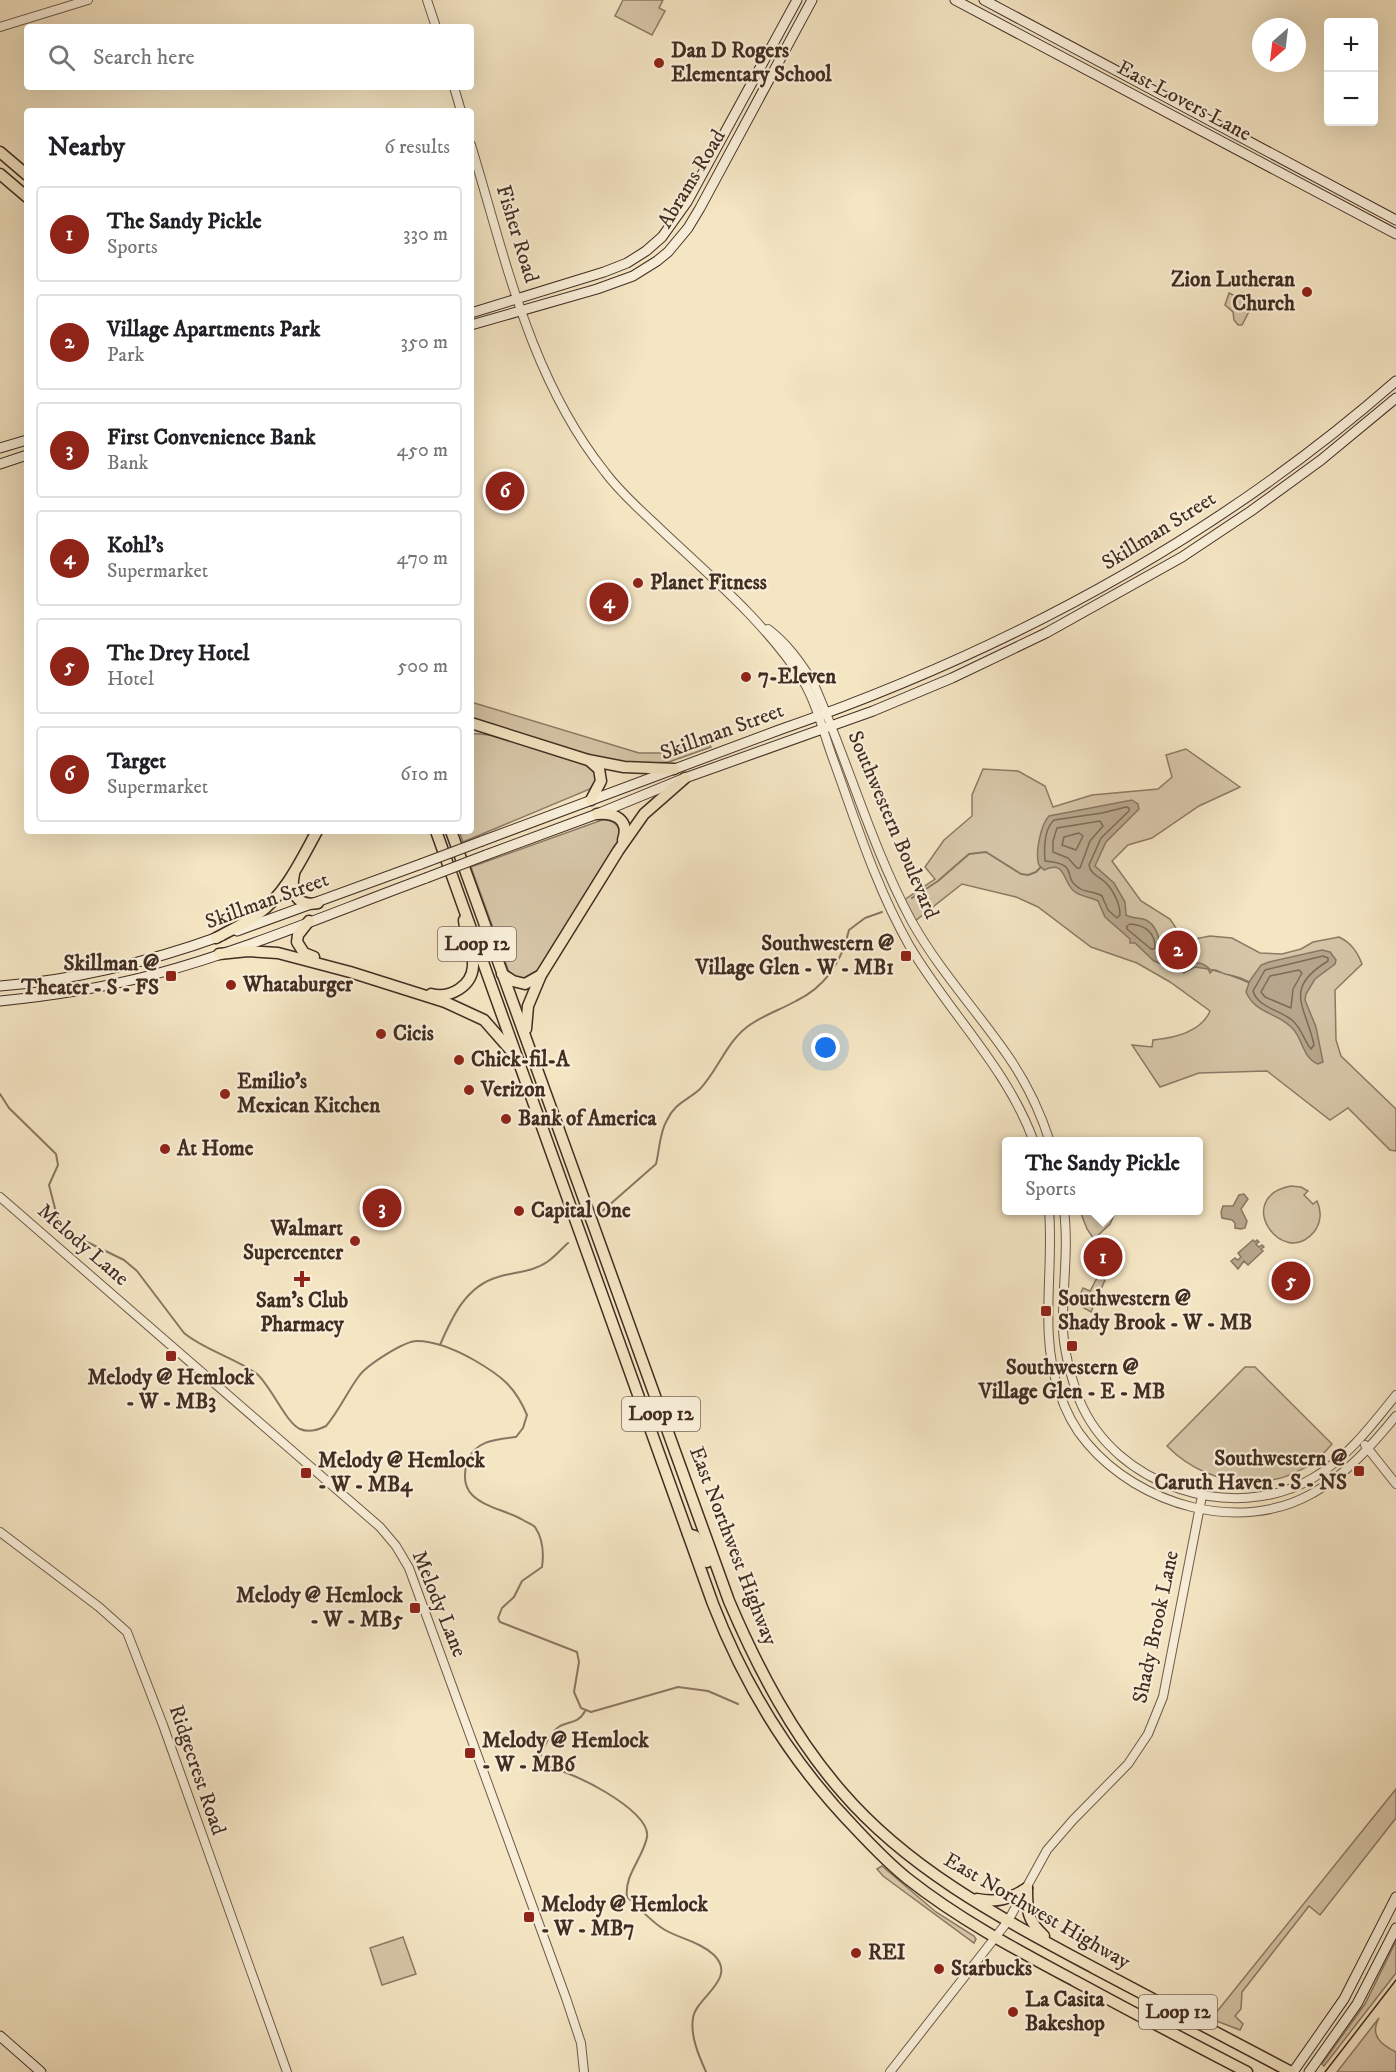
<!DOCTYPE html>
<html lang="en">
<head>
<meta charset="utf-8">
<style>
  :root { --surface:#fff; --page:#f6f6f6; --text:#202124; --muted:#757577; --line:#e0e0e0; --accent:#8f2418 }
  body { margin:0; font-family:"IM FELL DW Pica",serif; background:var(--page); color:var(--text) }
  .controls { position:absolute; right:18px; top:18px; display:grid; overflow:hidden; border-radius:6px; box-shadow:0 6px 24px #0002 }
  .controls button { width:54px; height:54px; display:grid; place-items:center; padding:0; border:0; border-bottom:2px solid var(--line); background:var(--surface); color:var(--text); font:30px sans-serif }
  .compass { position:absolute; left:1252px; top:18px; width:54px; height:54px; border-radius:50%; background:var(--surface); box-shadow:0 6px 24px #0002; rotate:208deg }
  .you { position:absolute; left:826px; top:1048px; width:21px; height:21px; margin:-15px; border:4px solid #fff; border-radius:50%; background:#1a73e8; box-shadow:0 0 0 9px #1a73e833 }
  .badge { display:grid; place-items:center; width:39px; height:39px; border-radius:50%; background:var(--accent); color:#fff; font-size:20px; font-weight:700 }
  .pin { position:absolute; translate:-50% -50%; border:3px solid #fff; box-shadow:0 2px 6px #0006 }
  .popup { position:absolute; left:1002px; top:1137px; width:201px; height:78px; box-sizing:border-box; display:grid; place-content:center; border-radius:6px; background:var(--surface); filter:drop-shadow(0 2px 4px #0005); font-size:20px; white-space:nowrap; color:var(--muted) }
  .popup b { font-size:22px; color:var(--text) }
  .popup::after { content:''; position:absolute; left:50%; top:100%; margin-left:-12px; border:12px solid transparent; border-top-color:var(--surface) }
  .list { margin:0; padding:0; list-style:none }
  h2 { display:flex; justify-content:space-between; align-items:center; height:78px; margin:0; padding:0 24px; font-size:26px }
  h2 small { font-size:20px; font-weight:400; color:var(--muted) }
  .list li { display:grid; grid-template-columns:39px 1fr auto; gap:18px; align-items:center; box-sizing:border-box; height:96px; margin:0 12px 12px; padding:0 12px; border:2px solid var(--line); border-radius:6px }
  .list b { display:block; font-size:22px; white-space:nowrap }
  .list p { margin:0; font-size:20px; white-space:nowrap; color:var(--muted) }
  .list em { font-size:20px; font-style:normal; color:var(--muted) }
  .icon { flex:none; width:33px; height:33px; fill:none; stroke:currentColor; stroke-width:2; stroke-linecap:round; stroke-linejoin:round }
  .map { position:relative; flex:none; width:1396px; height:2072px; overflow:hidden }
  .search { position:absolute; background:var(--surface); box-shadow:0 6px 24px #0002; left:24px; top:24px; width:450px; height:66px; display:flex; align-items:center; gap:15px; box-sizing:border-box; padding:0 21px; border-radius:6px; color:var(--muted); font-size:22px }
  .panel { position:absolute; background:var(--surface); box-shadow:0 6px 24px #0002; left:24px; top:108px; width:450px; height:726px; border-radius:6px }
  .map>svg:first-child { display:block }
</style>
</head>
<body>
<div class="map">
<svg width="1396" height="2072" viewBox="0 0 1396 2072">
  <rect width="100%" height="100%" fill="#f4e5c3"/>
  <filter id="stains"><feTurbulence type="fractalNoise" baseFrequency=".00333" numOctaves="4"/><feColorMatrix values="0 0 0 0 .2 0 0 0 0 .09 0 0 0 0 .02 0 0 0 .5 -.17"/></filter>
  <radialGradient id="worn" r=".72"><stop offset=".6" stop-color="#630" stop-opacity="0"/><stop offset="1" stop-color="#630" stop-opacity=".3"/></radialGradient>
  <g fill="#d6c6a8" stroke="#8c7a65" stroke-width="1.5">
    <polygon points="623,0 663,0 659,8 665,11 652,35 615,16"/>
    <polygon points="1229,293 1239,298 1242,293 1255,300 1242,325 1238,325 1234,320 1233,312 1225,305"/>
    <polygon points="471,702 639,753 672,753 704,734 711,747 669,762 639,764 607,762 471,721"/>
    <path d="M 471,734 C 496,731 558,756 585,764 L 595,773 L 595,782 L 590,789 L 463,842 L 459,831 L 471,831 Z"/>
    <path d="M 1186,749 L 1240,787 L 1199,806 L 1152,838 L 1128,845 L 1112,861 L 1141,901 L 1170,919 L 1182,937 L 1190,940 L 1210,936 L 1232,938 L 1260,953 L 1282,954 L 1301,949 L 1313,942 L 1339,937 C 1351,943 1357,951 1362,964 L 1335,990 L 1336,1040 L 1341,1056 L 1396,1109 L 1396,1151 L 1390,1150 L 1348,1108 L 1330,1120 L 1267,1071 L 1199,1073 L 1160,1087 L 1132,1045 L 1152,1047 L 1153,1040 C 1175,1038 1201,1032 1210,1011 L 1170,982 L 1137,963 L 1091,947 L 1038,907 L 1016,897 L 962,884 L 915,921 L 904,900 L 935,879 L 925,867 L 944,840 L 972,816 L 972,795 L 983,769 L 1018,771 L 1045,786 L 1053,807 L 1092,795 L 1158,789 L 1172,777 L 1166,755 Z"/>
    <path d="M 602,820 C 616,819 623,829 618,842 L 536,975 L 528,981 L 510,975 L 471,867 Z"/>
    <path d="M 1291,1186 L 1301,1187 L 1308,1191 L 1304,1195 L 1313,1204 L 1317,1201 C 1322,1211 1321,1223 1314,1232 C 1282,1270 1232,1197 1291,1186 Z"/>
    <polygon points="1080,1211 1080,1210 1116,1211 1110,1224 1094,1239 1087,1229"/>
    <polygon points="1098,1276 1105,1280 1091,1312 1084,1308 1092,1292 1083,1307 1076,1303 1083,1288 1090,1291"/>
    <path d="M 1245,1367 L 1255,1367 L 1332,1444 C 1289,1497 1212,1492 1167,1446 Z"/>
    <polygon points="1396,1789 1396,1818 1320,1915 1309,1906 1242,1992 1241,2009 1235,2016 1243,2024 1240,2030 1211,2019"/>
    <polygon points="882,1866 936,1912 974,1936 976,1939 974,1943 883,1876 877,1869"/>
    <polygon points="403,1937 416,1974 382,1985 370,1948"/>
    <polygon points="1396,1941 1396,1973 1324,2066 1322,2064 1365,2004"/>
    <path d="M 1379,2018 C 1369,2036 1382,2045 1396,2052 L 1396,2072 L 1337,2072 Z"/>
  </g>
  <g fill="#b7a68c" stroke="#887662" stroke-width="1.5">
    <path d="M 1132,800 L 1138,804 L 1139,809 L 1106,842 L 1095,866 L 1114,883 L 1125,902 L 1126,915 C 1133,919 1139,917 1146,920 C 1161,928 1159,947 1165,959 L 1183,968 C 1196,963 1199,959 1211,970 C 1217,969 1219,972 1225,974 C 1234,976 1240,977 1249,982 L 1261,965 L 1269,962 L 1322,950 L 1330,952 L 1336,960 L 1335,964 L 1315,979 L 1306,994 L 1305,1000 L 1316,1027 L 1323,1062 L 1318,1064 C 1303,1058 1303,1041 1294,1030 C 1279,1012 1256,1015 1246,992 L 1249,983 C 1237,977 1225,974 1213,970 L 1210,973 L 1208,969 L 1195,967 L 1184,973 L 1154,961 L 1135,943 L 1130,943 L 1130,939 L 1105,917 L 1098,901 C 1091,897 1082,897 1075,892 C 1062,883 1067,859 1044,870 C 1041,867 1038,866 1038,861 C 1036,850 1041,824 1049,816 Z"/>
    <polygon points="1244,1194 1248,1199 1241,1209 1247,1221 1245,1228 1241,1229 1235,1228 1235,1223 1232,1220 1222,1218 1221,1212 1223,1206 1233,1206 1239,1195"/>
    <polygon points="1253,1240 1255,1242 1257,1240 1259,1242 1256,1244 1259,1247 1262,1245 1264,1247 1261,1249 1263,1251 1248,1265 1244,1261 1238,1269 1231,1261 1235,1258 1238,1260 1241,1257 1238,1253"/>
  </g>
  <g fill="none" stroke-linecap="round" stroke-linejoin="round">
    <g stroke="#7c6a57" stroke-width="1.5">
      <path d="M 1126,807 L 1129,808 L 1129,811 L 1101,838 L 1089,865 C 1091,875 1099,876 1106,883 C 1114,891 1120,904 1120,915 L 1117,918 L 1108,910 L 1102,896 C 1094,891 1086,893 1079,888 C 1061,877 1081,864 1045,861 C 1044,848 1044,829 1054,820 L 1102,813 Z"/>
      <polygon points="1100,821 1103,826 1090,841 1080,868 1077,868 1068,858 1053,852 1053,841 1057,828"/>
      <polygon points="1079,833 1083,836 1076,850 1062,845 1064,837"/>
      <path d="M 1130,924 C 1145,925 1156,933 1155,949 L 1151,949 L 1127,929 L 1127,926 Z"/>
      <path d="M 1323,956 L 1328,958 L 1328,961 C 1282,989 1306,1006 1314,1045 L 1311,1049 C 1304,1041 1302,1029 1293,1021 C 1281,1010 1258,1008 1253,991 L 1265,970 Z"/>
      <polygon points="1299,970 1302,973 1293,989 1291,1008 1265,997 1261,992 1270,976"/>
    </g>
    <g stroke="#887662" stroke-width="2">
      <polyline points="912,898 938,881 969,854 986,852 1021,874 1028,875 1036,872 1041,867"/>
      <path d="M 0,1094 L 9,1108 L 56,1154 L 58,1165 L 49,1185 L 58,1220 L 72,1233 L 87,1242 L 124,1260 L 137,1271 L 184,1333 C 206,1351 234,1357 257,1374 C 271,1386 286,1423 300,1429 C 309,1433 318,1430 326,1426 C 339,1411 347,1392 359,1376 C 367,1365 404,1341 417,1341 C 437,1341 458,1351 474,1360 C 500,1375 515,1386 527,1415 L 523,1428 L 516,1437 C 496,1439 473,1441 467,1463 C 455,1504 496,1505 523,1520 C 526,1522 532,1524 535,1527 C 543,1539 544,1553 542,1567 L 522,1581 L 514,1597 L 502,1608 L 498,1618 L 500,1622 L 577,1652 L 579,1662 L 574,1692 L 581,1708 L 591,1712 L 678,1687 L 708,1691 L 738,1704"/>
      <path d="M 599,1214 L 656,1164 C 660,1148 659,1134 667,1120 C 675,1103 688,1100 700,1089 C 718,1070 726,1043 747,1027 C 761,1016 780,1010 796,1001 C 825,987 842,961 849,930 L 865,918 L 882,912"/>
      <path d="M 440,1345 C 452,1317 466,1286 498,1277 C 514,1272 533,1272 547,1262 C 555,1257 561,1249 568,1243"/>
      <path d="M 585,1711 C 579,1723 570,1721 560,1726 C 549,1733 543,1749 539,1760 L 542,1766 C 565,1767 652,1810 647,1837 C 643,1858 624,1875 627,1897 C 639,1907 651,1922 665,1930 C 681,1939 700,1942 714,1955 C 738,1979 696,1997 693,2018 C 690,2036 699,2056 706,2072"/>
    </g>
    <g stroke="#6e5b4a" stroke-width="10">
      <g id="tertiary">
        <polyline points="427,0 436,27"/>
        <polyline points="0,27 88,0"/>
        <polyline points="454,87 461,111"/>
        <path d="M 471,145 C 505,257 530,378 605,472 C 619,491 637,507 654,523 C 705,572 763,619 802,679 C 816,702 823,731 832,756 C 855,819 875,885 909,945 C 948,1012 1007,1067 1034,1142"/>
        <path d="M 768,629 C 787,643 800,662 813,682 C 848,761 871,846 912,922 C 939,970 977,1011 1008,1056 C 1026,1082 1040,1111 1050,1142"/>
        <polyline points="0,1197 380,1527 396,1546 409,1568 566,1998 581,2043 584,2072"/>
        <path d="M 1049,1210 C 1054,1270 1039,1334 1059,1391 C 1065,1410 1074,1428 1087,1443 C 1139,1505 1240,1535 1313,1493 C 1346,1475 1373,1444 1396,1416"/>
        <path d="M 1064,1210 C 1069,1250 1062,1289 1063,1329 C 1064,1352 1071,1377 1079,1399 C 1114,1486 1233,1525 1313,1478 C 1347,1458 1372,1425 1396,1395"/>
        <polyline points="1365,1445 1396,1484"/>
        <polyline points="0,1532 99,1607 127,1632 163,1725 287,2072"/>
        <polyline points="890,2072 1008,1921 1047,1850 1073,1820 1128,1764 1148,1734 1163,1697 1202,1496"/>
      </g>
    </g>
    <g stroke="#422d22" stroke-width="11">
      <g id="secondary">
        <polyline points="955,0 1396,234"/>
        <polyline points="984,0 1396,220"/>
        <polyline points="471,313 604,272 627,263 646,251 662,237 687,202 797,0"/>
        <polyline points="471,325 597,289 633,276 657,261 668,252 688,228 700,208 812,0"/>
        <polyline points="0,448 27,440"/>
        <polyline points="0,464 27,455"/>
        <path d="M 482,841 L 779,730 C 1004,652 1217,538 1396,381"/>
        <polyline points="486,855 597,814 685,778 873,711 952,678 1046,633 1182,557 1251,511 1321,460 1396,398"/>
        <polyline points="237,931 421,864"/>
        <path d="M 0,986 C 76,980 149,962 221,936"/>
        <path d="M 0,1001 C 51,996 102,988 152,975 C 246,950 336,911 426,878"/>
        <polyline points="0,2036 41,2072"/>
        <polyline points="1293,2072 1344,1999 1396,1897"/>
        <polyline points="1309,2072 1357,2004 1396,1928"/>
      </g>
    </g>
    <g stroke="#422d22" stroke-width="13">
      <g id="primary">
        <polyline points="0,152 27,175"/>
        <polyline points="0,174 27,197"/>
        <polyline points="471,723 588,760 624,767 674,769"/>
        <polyline points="591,800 601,781 599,769 591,762"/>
        <path d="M 597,814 C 615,812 630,820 623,840"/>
        <path d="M 436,831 L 713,1604 C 746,1689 792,1763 856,1829 C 872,1846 889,1864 908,1879 C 960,1920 1017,1950 1075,1981 C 1132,2012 1189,2042 1247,2072"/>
        <path d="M 451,831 L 729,1601 C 758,1669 793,1736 842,1792 C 910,1871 1003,1919 1094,1968 C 1159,2002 1225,2037 1291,2072"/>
        <path d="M 294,874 C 290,892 296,907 318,903"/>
        <polyline points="309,921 298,935 297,942 304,953 314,957"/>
        <path d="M 216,938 C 229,931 244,924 257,915 C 285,895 301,860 317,831"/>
        <polyline points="219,954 248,951 278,953 350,972 445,1002 484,1020 513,1053"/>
        <polyline points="502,974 513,981 525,984 541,975"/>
        <path d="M 431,994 C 450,999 472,986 473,966 C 474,957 465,933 464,920"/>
        <polyline points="526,1029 528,1006 541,975 618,851 644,814 685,778"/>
        <polyline points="688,1534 695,1536 707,1562"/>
        <path d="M 1027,1888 C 1027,1911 1027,1920 1044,1936"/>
        <path d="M 977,1899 C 997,1903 1010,1899 1027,1888"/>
      </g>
    </g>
    <use href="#tertiary" stroke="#f8eed8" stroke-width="8"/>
    <use href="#secondary" stroke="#f8eed8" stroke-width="9"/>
    <use href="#primary" stroke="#f4e5c3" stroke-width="10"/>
    <polyline stroke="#422d22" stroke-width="1.5" points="1325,2072 1396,1980"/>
    <g stroke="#422d22" stroke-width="11" stroke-linecap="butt">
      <g id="secondary-bridge">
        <polyline points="421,864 482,841"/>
        <polyline points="426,878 486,855"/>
      </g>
    </g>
    <use href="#secondary-bridge" stroke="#f8eed8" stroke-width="9"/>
  </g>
  <g fill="#8f2418" stroke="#f8eed8" stroke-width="2">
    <circle cx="659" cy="63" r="6"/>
    <circle cx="1307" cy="292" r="6"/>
    <circle cx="638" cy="583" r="6"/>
    <circle cx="746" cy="677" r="6"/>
    <rect x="900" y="950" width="12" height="12" rx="3"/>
    <rect x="165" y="970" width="12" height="12" rx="3"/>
    <circle cx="231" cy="985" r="6"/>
    <circle cx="381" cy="1034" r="6"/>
    <circle cx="459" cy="1060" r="6"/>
    <circle cx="469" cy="1090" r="6"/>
    <circle cx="225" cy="1094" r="6"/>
    <circle cx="506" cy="1119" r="6"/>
    <circle cx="165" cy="1149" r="6"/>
    <circle cx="519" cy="1211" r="6"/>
    <circle cx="355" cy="1241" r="6"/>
    <path d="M299 1270h6v6h6v6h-6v6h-6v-6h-6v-6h6z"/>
    <rect x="1040" y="1305" width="12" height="12" rx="3"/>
    <rect x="1066" y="1340" width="12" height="12" rx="3"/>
    <rect x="165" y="1350" width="12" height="12" rx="3"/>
    <rect x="1353" y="1465" width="12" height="12" rx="3"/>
    <rect x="300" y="1467" width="12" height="12" rx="3"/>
    <rect x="409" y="1602" width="12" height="12" rx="3"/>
    <rect x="464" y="1747" width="12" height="12" rx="3"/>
    <rect x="523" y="1911" width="12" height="12" rx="3"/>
    <circle cx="856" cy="1953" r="6"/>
    <circle cx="939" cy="1969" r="6"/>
    <circle cx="1013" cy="2012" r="6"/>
  </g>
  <g text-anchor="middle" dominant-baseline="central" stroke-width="4.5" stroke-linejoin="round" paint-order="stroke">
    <g fill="#f8eed8" stroke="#796759" stroke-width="1.5">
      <rect x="438" y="927" width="78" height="34" rx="4.5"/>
      <rect x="622" y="1397" width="78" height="34" rx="4.5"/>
      <rect x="1139" y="1995" width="78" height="34" rx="4.5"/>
    </g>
    <g font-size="20" font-weight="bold" fill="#422d22">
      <text x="477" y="944">Loop 12</text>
      <text x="661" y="1414">Loop 12</text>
      <text x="1178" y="2012">Loop 12</text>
    </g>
    <g font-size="21" font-weight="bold" fill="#422d22" stroke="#f8eed8" text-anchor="start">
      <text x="671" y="51">Dan D Rogers<tspan x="671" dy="24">Elementary School</tspan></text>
      <text x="1295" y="280" text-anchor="end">Zion Lutheran<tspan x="1295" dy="24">Church</tspan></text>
      <text x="650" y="583">Planet Fitness</text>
      <text x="758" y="677">7-Eleven</text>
      <text x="894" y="944" text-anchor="end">Southwestern @<tspan x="894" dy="24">Village Glen - W - MB1</tspan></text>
      <text x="159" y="964" text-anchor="end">Skillman @<tspan x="159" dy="24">Theater - S - FS</tspan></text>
      <text x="243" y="985">Whataburger</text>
      <text x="393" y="1034">Cicis</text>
      <text x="471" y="1060">Chick-fil-A</text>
      <text x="237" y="1082">Emilio's<tspan x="237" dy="24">Mexican Kitchen</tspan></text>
      <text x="481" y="1090">Verizon</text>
      <text x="518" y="1119">Bank of America</text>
      <text x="177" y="1149">At Home</text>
      <text x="531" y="1211">Capital One</text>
      <text x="343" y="1229" text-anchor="end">Walmart<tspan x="343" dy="24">Supercenter</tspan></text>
      <text x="1058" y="1299">Southwestern @<tspan x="1058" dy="24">Shady Brook - W - MB</tspan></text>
      <text x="302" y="1301" text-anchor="middle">Sam's Club<tspan x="302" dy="24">Pharmacy</tspan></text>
      <text x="1072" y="1368" text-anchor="middle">Southwestern @<tspan x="1072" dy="24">Village Glen - E - MB</tspan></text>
      <text x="171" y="1378" text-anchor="middle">Melody @ Hemlock<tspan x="171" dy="24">- W - MB3</tspan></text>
      <text x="1347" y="1459" text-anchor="end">Southwestern @<tspan x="1347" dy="24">Caruth Haven - S - NS</tspan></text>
      <text x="318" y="1461">Melody @ Hemlock<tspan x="318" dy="24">- W - MB4</tspan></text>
      <text x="403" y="1596" text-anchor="end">Melody @ Hemlock<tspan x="403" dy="24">- W - MB5</tspan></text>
      <text x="482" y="1741">Melody @ Hemlock<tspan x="482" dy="24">- W - MB6</tspan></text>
      <text x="541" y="1905">Melody @ Hemlock<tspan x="541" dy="24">- W - MB7</tspan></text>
      <text x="868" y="1953">REI</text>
      <text x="951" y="1969">Starbucks</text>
      <text x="1025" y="2000">La Casita<tspan x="1025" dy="24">Bakeshop</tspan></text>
    </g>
    <g font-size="21" fill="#422d22" stroke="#f8eed8">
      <text transform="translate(1184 101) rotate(28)">East Lovers Lane</text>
      <text transform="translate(692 179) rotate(-59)">Abrams Road</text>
      <text transform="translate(517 234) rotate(73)">Fisher Road</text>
      <text transform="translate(1159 531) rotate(-32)">Skillman Street</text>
      <text transform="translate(722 732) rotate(-20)">Skillman Street</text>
      <text transform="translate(893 825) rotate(67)">Southwestern Boulevard</text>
      <text transform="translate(267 901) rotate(-20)">Skillman Street</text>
      <text transform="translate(83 1245) rotate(41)">Melody Lane</text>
      <text transform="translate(733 1546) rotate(69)">East Northwest Highway</text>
      <text transform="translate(439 1604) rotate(68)">Melody Lane</text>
      <text transform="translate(1156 1627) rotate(-78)">Shady Brook Lane</text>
      <text transform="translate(197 1770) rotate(71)">Ridgecrest Road</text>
      <text transform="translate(1037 1911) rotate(30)">East Northwest Highway</text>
    </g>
  </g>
  <rect width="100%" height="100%" filter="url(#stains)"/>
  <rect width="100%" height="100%" fill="url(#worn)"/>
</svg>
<div class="controls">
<button>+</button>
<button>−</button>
</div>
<svg class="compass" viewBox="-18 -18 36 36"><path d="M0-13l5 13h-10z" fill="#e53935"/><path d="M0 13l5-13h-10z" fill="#757577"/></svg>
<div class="you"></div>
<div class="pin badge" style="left:1103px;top:1257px">1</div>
<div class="popup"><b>The Sandy Pickle</b>Sports</div>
<div class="pin badge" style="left:1178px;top:950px">2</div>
<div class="pin badge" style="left:382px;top:1208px">3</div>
<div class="pin badge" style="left:609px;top:602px">4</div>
<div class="pin badge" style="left:1291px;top:1281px">5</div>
<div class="pin badge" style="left:505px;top:491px">6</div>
<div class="search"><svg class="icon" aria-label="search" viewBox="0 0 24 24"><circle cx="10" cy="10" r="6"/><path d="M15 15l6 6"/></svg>Search here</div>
<section class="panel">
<h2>Nearby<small>6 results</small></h2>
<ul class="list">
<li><span class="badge">1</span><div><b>The Sandy Pickle</b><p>Sports</p></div><em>330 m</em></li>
<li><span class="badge">2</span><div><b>Village Apartments Park</b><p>Park</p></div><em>350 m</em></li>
<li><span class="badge">3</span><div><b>First Convenience Bank</b><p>Bank</p></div><em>450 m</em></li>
<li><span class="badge">4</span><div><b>Kohl's</b><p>Supermarket</p></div><em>470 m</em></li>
<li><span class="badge">5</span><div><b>The Drey Hotel</b><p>Hotel</p></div><em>500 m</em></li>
<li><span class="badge">6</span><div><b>Target</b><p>Supermarket</p></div><em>610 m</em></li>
</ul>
</section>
</div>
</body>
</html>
